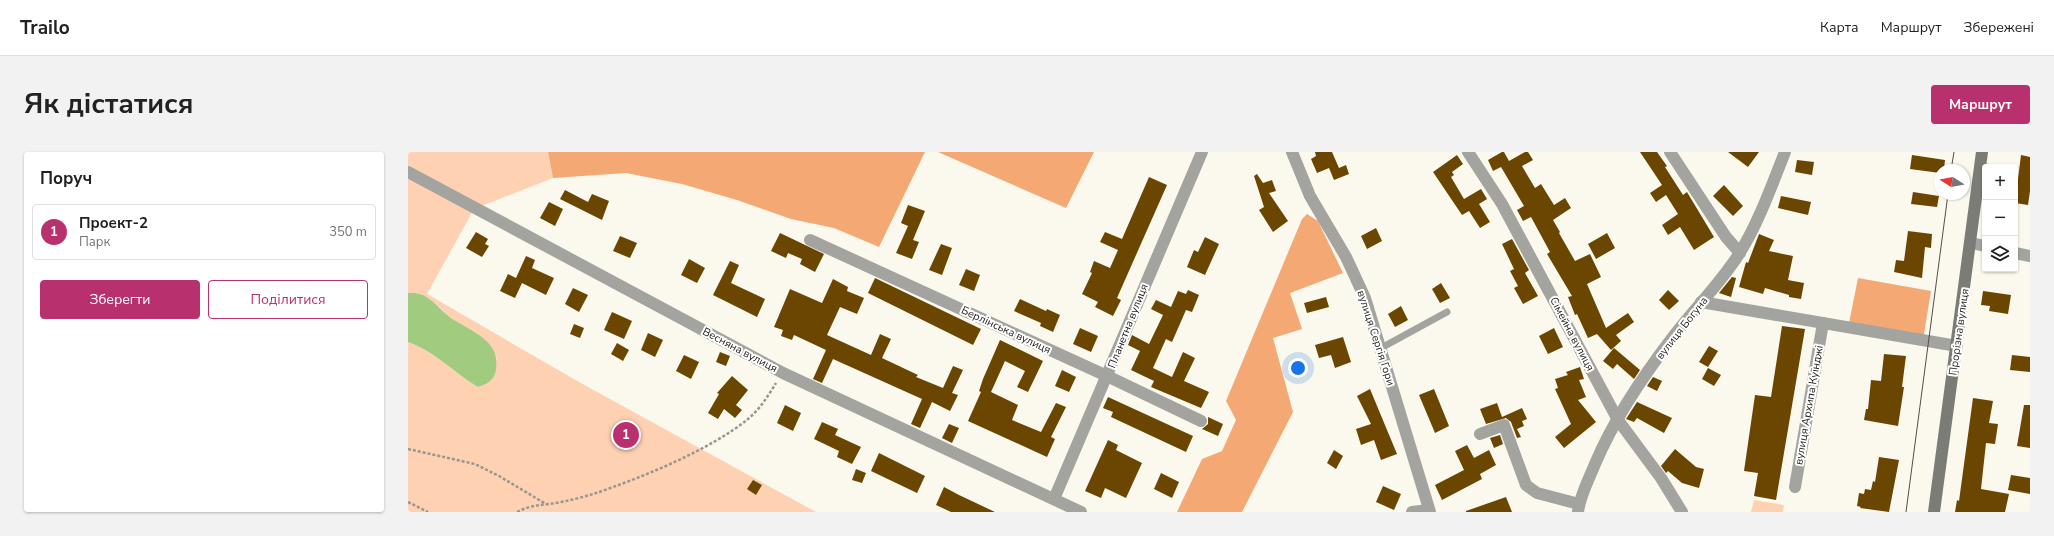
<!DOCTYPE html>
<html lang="uk">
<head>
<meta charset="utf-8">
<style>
  :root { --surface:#fff; --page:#f2f2f2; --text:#222; --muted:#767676; --line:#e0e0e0; --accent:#b9306e }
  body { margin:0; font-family:"Nunito Sans",sans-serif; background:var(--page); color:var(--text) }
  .controls { position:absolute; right:12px; top:12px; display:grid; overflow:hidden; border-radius:4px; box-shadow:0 1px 3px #0004 }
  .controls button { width:36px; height:36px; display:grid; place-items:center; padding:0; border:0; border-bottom:1px solid var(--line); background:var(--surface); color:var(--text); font:20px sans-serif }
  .compass { position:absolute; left:1526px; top:12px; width:36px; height:36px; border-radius:50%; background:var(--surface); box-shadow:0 1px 3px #0004; rotate:281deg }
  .you { position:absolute; left:890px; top:216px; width:14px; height:14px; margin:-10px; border:3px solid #fff; border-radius:50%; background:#1a73e8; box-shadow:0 0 0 6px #1a73e833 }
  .badge { display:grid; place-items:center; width:26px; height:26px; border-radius:50%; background:var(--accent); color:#fff; font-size:13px; font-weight:700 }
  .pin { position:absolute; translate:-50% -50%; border:2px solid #fff; box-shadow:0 1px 4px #0006 }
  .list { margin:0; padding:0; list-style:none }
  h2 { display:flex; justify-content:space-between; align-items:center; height:52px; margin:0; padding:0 16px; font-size:17px }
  h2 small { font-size:13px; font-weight:400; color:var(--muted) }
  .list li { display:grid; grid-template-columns:26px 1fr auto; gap:12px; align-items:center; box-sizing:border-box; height:56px; margin:0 8px 8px; padding:0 8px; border:1px solid var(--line); border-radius:4px }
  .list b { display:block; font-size:15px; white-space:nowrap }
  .list p { margin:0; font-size:13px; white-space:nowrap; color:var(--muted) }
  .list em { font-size:13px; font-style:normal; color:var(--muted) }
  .actions { display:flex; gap:8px; padding:12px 16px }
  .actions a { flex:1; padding:9px 0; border:1px solid var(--accent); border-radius:4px; text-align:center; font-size:14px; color:var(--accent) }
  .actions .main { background:var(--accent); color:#fff }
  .icon { flex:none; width:22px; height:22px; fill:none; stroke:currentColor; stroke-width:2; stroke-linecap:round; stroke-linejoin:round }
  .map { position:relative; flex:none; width:1622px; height:360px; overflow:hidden; border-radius:4px }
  header { display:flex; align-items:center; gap:24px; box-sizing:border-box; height:56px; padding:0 20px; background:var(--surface); border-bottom:1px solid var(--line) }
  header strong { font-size:19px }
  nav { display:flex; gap:22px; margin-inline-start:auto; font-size:14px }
  .intro { display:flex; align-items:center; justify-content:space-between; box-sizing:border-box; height:96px; padding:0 24px }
  h1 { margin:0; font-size:28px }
  .button { padding:10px 18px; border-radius:4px; background:var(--accent); color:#fff; font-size:14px; font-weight:700 }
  main { display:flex; gap:24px; padding:0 24px }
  aside { flex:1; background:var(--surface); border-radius:4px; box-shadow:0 1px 3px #0004 }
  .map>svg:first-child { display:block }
</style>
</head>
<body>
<header>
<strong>Trailo</strong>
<nav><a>Карта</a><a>Маршрут</a><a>Збережені</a></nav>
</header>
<div class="intro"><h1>Як дістатися</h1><a class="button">Маршрут</a></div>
<main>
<aside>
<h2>Поруч<small></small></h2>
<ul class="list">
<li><span class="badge">1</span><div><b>Проект-2</b><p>Парк</p></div><em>350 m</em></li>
</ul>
<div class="actions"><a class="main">Зберегти</a><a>Поділитися</a></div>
</aside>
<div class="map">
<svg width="1622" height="360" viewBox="0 0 1622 360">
  <rect width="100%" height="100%" fill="#fbf8ed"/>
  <g fill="#ffd1b3">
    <path d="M 0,0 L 140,0 L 145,26 L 66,57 L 19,142 L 171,230 L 408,360 L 0,360 L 0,190 C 28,200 46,221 70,235 L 89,207 C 77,177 61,182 42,165 C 29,154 19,139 0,141 Z"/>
    <polygon points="1346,348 1376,353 1375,360 1343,360"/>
  </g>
  <g fill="#f4a974">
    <polygon points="140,0 517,0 471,95 426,76 383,67 329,48 274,32 218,21 145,26"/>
    <polygon points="530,0 686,0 658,56"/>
    <polygon points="899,62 910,69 935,121 882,141 894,177 865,186 885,260 834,360 769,360 794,307 814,299 828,268 818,249 894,67"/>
    <polygon points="1450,126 1523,139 1515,188 1440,176"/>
  </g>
  <path fill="#a1cb7f" d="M 0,141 C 21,139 29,156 43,166 C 62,179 93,188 88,217 C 87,228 79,232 70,235 C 46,221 28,200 0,190 Z"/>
  <g fill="#6b4601">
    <polygon points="907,0 924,0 931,16 938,13 941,22 926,28 921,16 909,21 903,7 908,4"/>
    <polygon points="1094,0 1096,0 1101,9 1117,0 1120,0 1125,8 1114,14 1127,36 1133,32 1146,53 1157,46 1163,56 1145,68 1152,80 1151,81 1167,109 1182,102 1193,125 1179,132 1198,176 1220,161 1226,170 1208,183 1213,189 1203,198 1189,182 1180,186 1169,162 1167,163 1160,145 1164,144 1139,102 1142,100 1123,65 1115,69 1109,58 1116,54 1093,15 1085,19 1080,8"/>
    <polygon points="1232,0 1249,0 1259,14 1257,15 1275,43 1279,40 1306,85 1286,98 1272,75 1260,83 1254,73 1270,62 1258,43 1248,50 1242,41 1254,33"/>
    <polygon points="1320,0 1351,0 1340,15"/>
    <polygon points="1049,3 1055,12 1044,20 1046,23 1043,25 1056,47 1073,37 1079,47 1071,52 1082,70 1072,76 1061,59 1054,63 1025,20"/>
    <polygon points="1504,3 1537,8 1536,18 1532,18 1532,21 1502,17"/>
    <polygon points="1613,3 1622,5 1622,39 1620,53 1607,51"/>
    <polygon points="1389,8 1406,10 1404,23 1387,20"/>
    <polygon points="849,22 855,31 864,28 868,39 861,41 880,69 865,80 851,58 856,55 846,24"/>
    <polygon points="741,25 759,33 709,146 713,148 705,164 687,155 690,150 674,142 684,121 682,120 686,109 702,116 710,98 692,90 697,80 714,87"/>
    <polygon points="1316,33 1335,54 1325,64 1305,44"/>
    <polygon points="157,38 180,50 184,42 201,49 194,68 152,47"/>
    <polygon points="1505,40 1531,44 1529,55 1503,52"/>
    <polygon points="1373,44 1403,50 1400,63 1370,56"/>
    <polygon points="141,50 155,57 147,74 132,66"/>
    <polygon points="500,53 517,59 505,88 511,90 504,107 488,101 500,74 493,71"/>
    <polygon points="968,76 974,89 959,97 953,84"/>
    <polygon points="1500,79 1524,82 1523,96 1517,95 1514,126 1486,120 1488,108 1496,109"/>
    <polygon points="68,80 80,87 77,92 81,94 74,105 58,96"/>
    <polygon points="372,81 416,102 407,120 392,112 394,107 380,101 378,106 363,99"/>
    <polygon points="1199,81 1207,96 1188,107 1180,92"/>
    <polygon points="1351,82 1366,88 1361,99 1385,104 1380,128 1396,131 1393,147 1381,145 1381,143 1357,136 1355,142 1331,135 1338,110 1340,111"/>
    <polygon points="212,84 229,91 222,106 205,99"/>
    <polygon points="797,85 811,92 797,123 779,115 786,98 790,100"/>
    <polygon points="1104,87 1121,118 1117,121 1130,144 1115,152 1106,136 1110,134 1102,119 1106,117 1094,92"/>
    <polygon points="533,92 544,96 534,123 521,118"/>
    <polygon points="118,104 127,108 124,116 146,126 138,143 114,131 107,146 92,139 100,122 108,126"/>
    <polygon points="281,107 297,116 289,131 273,123"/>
    <polygon points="322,109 331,113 323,131 357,147 349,165 305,143"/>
    <polygon points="558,117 572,123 566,139 551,133"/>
    <polygon points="1324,125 1328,126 1323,145 1311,141"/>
    <polygon points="467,126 573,177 565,193 460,141"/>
    <polygon points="425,127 440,135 439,139 456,146 449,162 432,155 419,183 463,203 472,182 483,187 474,206 510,223 508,225 535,236 545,214 555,218 544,241 550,243 542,259 524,250 512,276 503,272 514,247 425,207 414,231 405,227 418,198 386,183 384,188 373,184 375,178 366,175 382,137 414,151"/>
    <polygon points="1033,131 1042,146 1032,151 1024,137"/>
    <polygon points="165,136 180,143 171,160 157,152"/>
    <polygon points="780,138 791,143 784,160 778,158 764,190 758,187 745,216 764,225 775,200 787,206 776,229 801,240 793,256 743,235 746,229 723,218 732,199 720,193 724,183 741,192 755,163 743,157 748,148 763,155 770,139 778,142"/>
    <polygon points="1260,138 1271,149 1261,158 1251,148"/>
    <polygon points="1575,139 1603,143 1600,162 1581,159 1582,154 1573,153"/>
    <polygon points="918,145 921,155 899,161 896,151"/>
    <polygon points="612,147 638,159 639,157 652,163 645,180 632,174 633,171 606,159"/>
    <polygon points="993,154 1000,168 987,175 980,162"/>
    <polygon points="204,160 224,169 216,187 196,178"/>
    <polygon points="166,172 176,176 172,186 162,182"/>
    <polygon points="1374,174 1397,177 1368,348 1346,344 1350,321 1336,319 1347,243 1363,245"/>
    <polygon points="672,176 690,184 683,200 665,192"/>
    <polygon points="1146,176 1155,195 1140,202 1131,184"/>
    <polygon points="240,181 255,188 247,205 233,198"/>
    <polygon points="935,185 943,210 927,216 923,203 911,206 907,193"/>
    <polygon points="592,188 635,209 620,240 609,235 617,219 597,209 583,240 610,253 604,268 633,280 648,251 658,255 643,285 647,287 639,305 560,269 573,240 571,239 575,227"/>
    <polygon points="209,191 221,198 215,209 203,202"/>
    <polygon points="1301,194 1310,199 1300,215 1291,210"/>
    <polygon points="1206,196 1232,218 1226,227 1209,212 1205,217 1195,209"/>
    <polygon points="312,200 322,204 318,214 308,210"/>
    <polygon points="1476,202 1498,204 1494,235 1496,235 1490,274 1456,268 1458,257 1460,257 1463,228 1473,229"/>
    <polygon points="276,203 291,210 283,227 268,219"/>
    <polygon points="1604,203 1622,205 1622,220 1602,218"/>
    <polygon points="1172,215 1176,227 1171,228 1178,245 1170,248 1188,270 1156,296 1147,285 1163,272 1147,237 1150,236 1147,227 1160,223 1158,220"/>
    <polygon points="1300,216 1313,223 1306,234 1294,227"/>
    <polygon points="654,218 668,225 661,240 647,234"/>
    <polygon points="324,224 340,238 328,253 334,258 327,266 316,257 310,267 300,261 311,242 309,241"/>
    <polygon points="1245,225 1254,229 1249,239 1239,234"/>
    <polygon points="962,237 989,302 973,308 966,288 953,293 948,277 963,272 949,244"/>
    <polygon points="1026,237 1041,274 1027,281 1011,243"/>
    <polygon points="700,245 785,284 778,300 703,265 705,260 695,256"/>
    <polygon points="1565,246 1585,249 1581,271 1590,272 1587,292 1578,291 1573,337 1601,342 1597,360 1547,360 1549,348 1551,349"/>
    <polygon points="1229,250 1264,266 1256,281 1229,266 1226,270 1218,267"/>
    <polygon points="1089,251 1094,265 1114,256 1119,267 1114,269 1116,274 1109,277 1113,285 1109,286 1103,270 1098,266 1078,272 1072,257"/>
    <polygon points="377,253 393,261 385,279 369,271"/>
    <polygon points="1616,253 1622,253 1622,296 1609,294"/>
    <polygon points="800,265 815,272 810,284 794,277 800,272"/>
    <polygon points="414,270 430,277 427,283 453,295 444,312 429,305 431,299 406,287"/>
    <polygon points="541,272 551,276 544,291 534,286"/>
    <polygon points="1092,283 1095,292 1086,296 1082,286"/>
    <polygon points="700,288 710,293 708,298 734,311 718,346 697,336 693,346 677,339"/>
    <polygon points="1059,293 1066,306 1081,298 1088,313 1072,322 1074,327 1034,348 1027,333 1056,318 1047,299"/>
    <polygon points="1267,297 1288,315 1296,317 1291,336 1274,331 1260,319 1258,321 1253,314"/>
    <polygon points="926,298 935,304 928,317 919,311"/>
    <polygon points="471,301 517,324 509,341 463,319"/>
    <polygon points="1471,305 1491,308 1481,360 1452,356 1453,355 1449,354 1451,341 1456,342 1457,337 1463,338 1465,329 1467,330"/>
    <polygon points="448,317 458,321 454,331 444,328"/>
    <polygon points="753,321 771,330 764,346 746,337"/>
    <polygon points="1603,323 1622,326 1622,342 1600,338"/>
    <polygon points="345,328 354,333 348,343 339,337"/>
    <polygon points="975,334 993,342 986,358 968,350"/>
    <polygon points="536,335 551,343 587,360 543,360 528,353"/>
    <polygon points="1098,345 1104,360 1058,360 1058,359"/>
  </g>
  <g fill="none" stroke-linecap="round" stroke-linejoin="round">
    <g stroke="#98968e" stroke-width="2.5" stroke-dasharray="3 2" stroke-linecap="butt">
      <polyline points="0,297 67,312 91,324 138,352"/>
      <polyline points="0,350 20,360"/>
      <path d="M 109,360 C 127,351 135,354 153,350 C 164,348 175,345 185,342 C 233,326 302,298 340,267 C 352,257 360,244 368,231"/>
    </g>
    <polyline stroke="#a3a49f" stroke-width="7" points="973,196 1039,160"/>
    <g stroke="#a3a49f" stroke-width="12">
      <polyline points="884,0 902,44 938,105 957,146 1022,360"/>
      <polyline points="1060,0 1094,52 1210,268 1253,326 1274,360"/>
      <polyline points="1262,0 1318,85 1332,101"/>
      <polyline points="0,20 375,221 673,360"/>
      <polyline points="402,88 699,224 793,269"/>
      <polyline points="1563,91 1577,94"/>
      <polyline points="1607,101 1622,104"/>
      <polyline points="1293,150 1549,194"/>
      <polyline points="1072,282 1096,273 1118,333 1129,341 1171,352"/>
      <polyline points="1387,335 1415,171"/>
      <polyline points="646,347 794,0"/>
      <polyline points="1004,360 1021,358"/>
      <path d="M 1170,360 C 1172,343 1181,327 1187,312 C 1206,267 1235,224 1265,185 C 1286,157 1312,132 1331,102 C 1350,72 1364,33 1377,0"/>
    </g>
    <polyline stroke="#7b7c75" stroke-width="12" points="1526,360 1574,0"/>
    <g stroke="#514f4a" stroke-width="1">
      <polyline points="1543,18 1546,0"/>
      <polyline points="1498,360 1540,42"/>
    </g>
  </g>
  <g text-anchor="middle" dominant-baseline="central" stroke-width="4" stroke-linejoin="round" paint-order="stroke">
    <g font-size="11" fill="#201f1b" stroke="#fff">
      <text transform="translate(720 174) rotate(-68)">Планетна вулиця</text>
      <text transform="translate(1274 176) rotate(-52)">вулиця Богуна</text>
      <text transform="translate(598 178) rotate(25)">Берлінська вулиця</text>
      <text transform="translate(1551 180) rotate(-82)">Прорізна вулиця</text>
      <text transform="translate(1164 182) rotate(62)">Сімейна вулиця</text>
      <text transform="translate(968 186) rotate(72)">вулиця Сергія Гори</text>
      <text transform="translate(332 198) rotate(28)">Весняна вулиця</text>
      <text transform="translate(1401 253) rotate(-80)">вулиця Архипа Куїнджі</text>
    </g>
  </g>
</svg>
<div class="controls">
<button>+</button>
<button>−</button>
<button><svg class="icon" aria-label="layers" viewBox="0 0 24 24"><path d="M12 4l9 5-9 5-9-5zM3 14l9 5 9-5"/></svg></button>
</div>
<svg class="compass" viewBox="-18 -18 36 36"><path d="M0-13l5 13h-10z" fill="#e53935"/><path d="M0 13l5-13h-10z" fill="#767676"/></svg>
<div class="you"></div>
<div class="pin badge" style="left:218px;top:283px">1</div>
</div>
</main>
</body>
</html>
